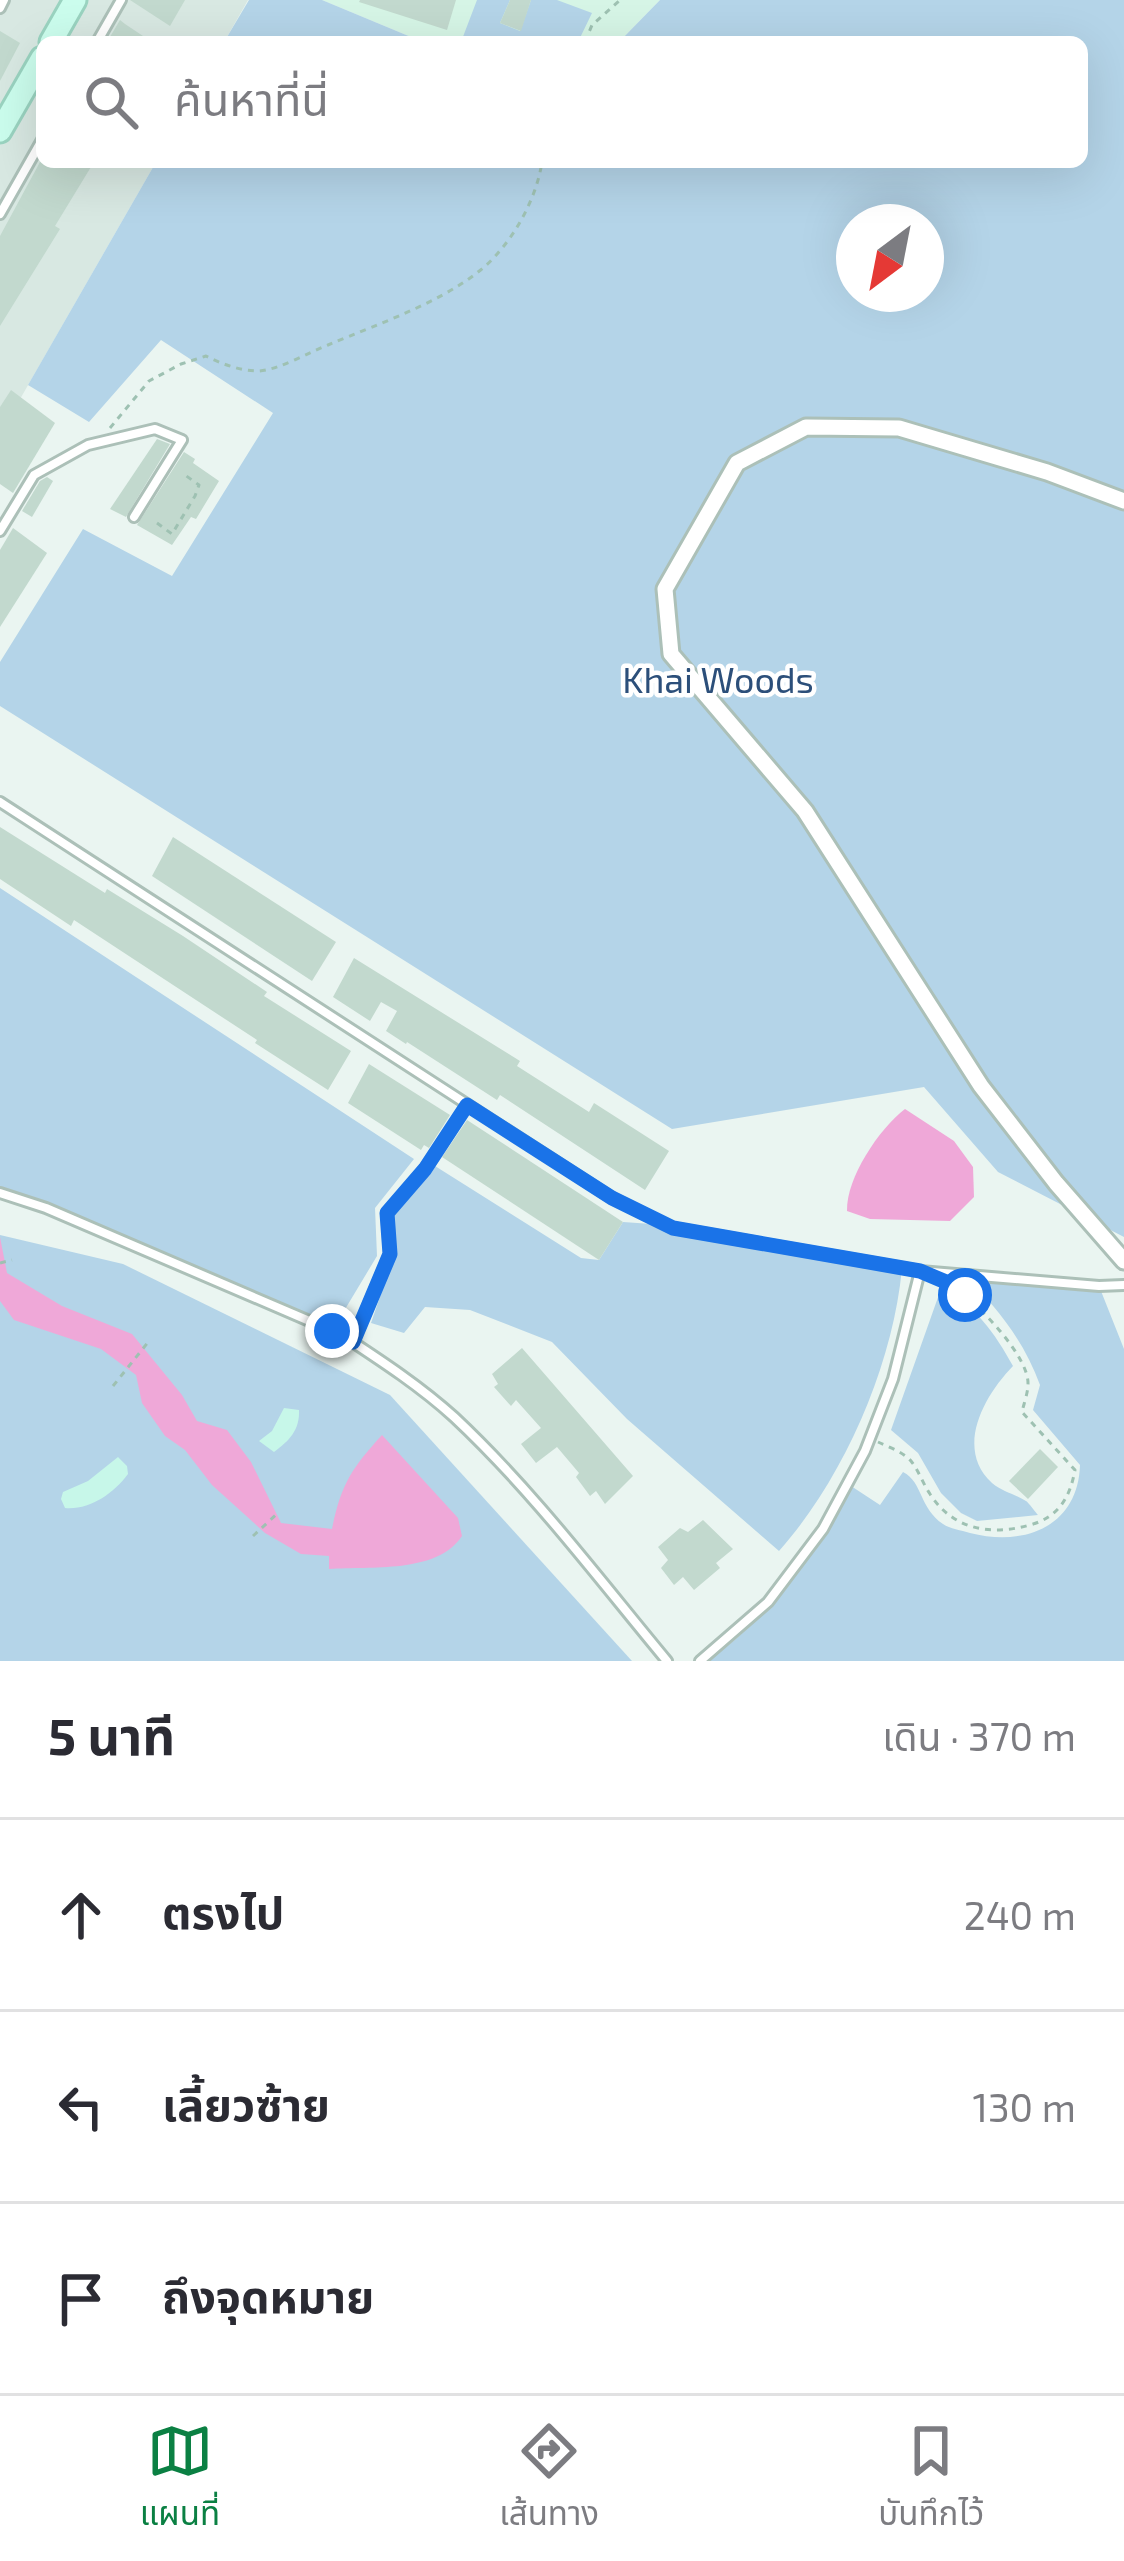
<!DOCTYPE html>
<html lang="th">
<head>
<meta charset="utf-8">
<style>
  :root { --surface:#fff; --page:#f7f7f7; --text:#2b2b33; --muted:#7c7c81; --line:#e1e1e2; --accent:#0b8043 }
  body { margin:0; font-family:"Exo 2","Noto Sans Thai",sans-serif; background:var(--page); color:var(--text) }
  .compass { position:absolute; left:836px; top:204px; width:108px; height:108px; border-radius:50%; background:var(--surface); box-shadow:0 12px 48px #0002; rotate:212deg }
  .stop { position:absolute; width:36px; height:36px; margin:-27px; border:9px solid #1a73e8; border-radius:50%; background:#fff }
  .stop.end { background:#1a73e8; border-color:#fff; box-shadow:0 3px 12px #0008 }
  .list { margin:0; padding:0; list-style:none }
  h2 { display:flex; justify-content:space-between; align-items:center; height:156px; margin:0; padding:0 48px; font-size:51px }
  h2 small { font-size:39px; font-weight:400; color:var(--muted) }
  .list li { display:grid; grid-template-columns:78px 1fr auto; gap:36px; align-items:center; box-sizing:border-box; height:192px; padding:0 48px; border-top:3px solid var(--line) }
  .list b { display:block; font-size:45px; white-space:nowrap }
  .list em { font-size:39px; font-style:normal; color:var(--muted) }
  .icon { flex:none; width:66px; height:66px; fill:none; stroke:currentColor; stroke-width:2; stroke-linecap:round; stroke-linejoin:round }
  .map { position:relative; flex:none; width:1124px; height:1661px; overflow:hidden }
  .search { position:absolute; background:var(--surface); box-shadow:0 12px 48px #0002; left:36px; right:36px; top:36px; height:132px; display:flex; align-items:center; gap:30px; box-sizing:border-box; padding:0 42px; border-radius:18px; color:var(--muted); font-size:45px }
  .sheet { height:732px; background:var(--surface) }
  nav { display:flex; justify-content:space-around; align-items:center; box-sizing:border-box; height:168px; border-top:3px solid var(--line); background:var(--surface); font-size:33px; color:var(--muted) }
  nav a { display:grid; justify-items:center; gap:6px }
  nav .on { color:var(--accent) }
  .map>svg:first-child { display:block }
</style>
</head>
<body>
<div class="map">
<svg width="1124" height="1661" viewBox="0 0 1124 1661">
  <rect width="100%" height="100%" fill="#eaf5f1"/>
  <polygon fill="#d8e8e2" points="0,0 248,0 224,42 42,42 42,162 156,162 0,434"/>
  <polygon fill="#d6f5e6" points="322,0 660,0 619,42 423,42"/>
  <g fill="#b4d4e8" fill-rule="evenodd">
    <polygon points="249,0 322,0 423,42 224,42"/>
    <polygon points="477,0 510,0 500,23 520,31 531,0 557,0 592,13 578,42 461,42"/>
    <path d="M 660,0 L 1124,0 L 1124,1237 L 998,1172 L 924,1087 L 672,1129 L 0,706 L 0,662 L 83,529 L 172,576 L 273,413 L 161,340 L 89,422 L 28,385 L 156,162 L 1082,162 L 1082,42 L 619,42 ZM 854,222 L 926,222 L 926,294 L 854,294 Z"/>
    <polygon points="0,888 414,1159 375,1208 377,1256 332,1331 0,1190"/>
    <path d="M 435,1166 L 581,1258 L 599,1260 L 623,1222 L 666,1225 L 902,1268 C 893,1365 844,1478 779,1551 L 627,1419 L 552,1342 L 470,1310 L 425,1307 L 404,1333 L 371,1323 L 394,1256 L 394,1212 Z"/>
    <polygon points="0,1235 123,1264 390,1395 632,1661 0,1661"/>
    <path d="M 963,1274 L 1099,1286 L 1124,1349 L 1124,1661 L 707,1661 C 770,1619 814,1550 851,1486 L 880,1505 L 903,1472 C 923,1482 919,1508 943,1524 C 950,1529 961,1530 970,1533 C 1024,1547 1078,1527 1080,1465 L 1033,1410 L 1040,1385 C 1024,1341 997,1307 963,1274 Z"/>
    <path d="M 942,1286 C 975,1306 995,1333 1013,1366 C 983,1397 955,1449 992,1483 C 1003,1492 1015,1494 1026,1501 C 1028,1502 1037,1514 1038,1515 L 977,1521 L 961,1513 L 941,1493 L 918,1453 L 891,1430 Z"/>
  </g>
  <g fill="#c7f7e9">
    <path d="M 284,1408 L 299,1410 C 300,1430 289,1441 274,1452 L 259,1441 L 272,1431 Z"/>
    <path d="M 118,1457 L 127,1466 L 128,1474 C 113,1494 90,1510 65,1508 L 61,1499 L 63,1492 L 88,1481 Z"/>
  </g>
  <g fill="#efa8d8">
    <path d="M 905,1109 L 954,1141 L 973,1167 L 974,1197 L 950,1221 L 870,1219 L 847,1211 C 846,1178 879,1129 905,1109 Z"/>
    <path d="M 0,1237 L 7,1273 L 62,1306 L 132,1334 L 182,1395 L 197,1421 L 227,1430 L 251,1462 L 281,1523 L 332,1529 C 341,1484 352,1468 382,1435 L 458,1518 L 462,1536 C 437,1574 370,1566 329,1569 L 329,1556 L 301,1554 L 265,1533 L 212,1485 L 185,1450 L 165,1436 L 142,1403 L 136,1375 L 101,1349 L 14,1320 L 0,1301 Z"/>
  </g>
  <g fill="#c2d9ce">
    <polygon points="130,0 185,0 170,26"/>
    <polygon points="360,0 456,0 447,30 359,2"/>
    <polygon points="510,0 531,0 521,31 500,23"/>
    <polygon points="120,20 125,24 152,42 107,42"/>
    <polygon points="0,31 20,43 0,81"/>
    <polygon points="40,162 94,162 55,226 60,229 0,326 0,236"/>
    <polygon points="11,390 55,423 13,493 0,484 0,407"/>
    <polygon points="157,439 170,444 126,517 110,509"/>
    <polygon points="184,452 195,459 193,463 219,481 196,519 191,517 172,545 137,525"/>
    <polygon points="47,477 53,481 32,517 22,511 40,481"/>
    <polygon points="13,528 47,553 0,627 0,550"/>
    <polygon points="0,827 105,893 107,889 183,936 267,992 264,996 351,1051 328,1090 255,1043 257,1040 74,920 71,926 0,879"/>
    <polygon points="173,837 336,942 312,981 152,876"/>
    <polygon points="354,958 520,1061 517,1066 589,1112 594,1103 669,1151 645,1190 500,1095 497,1100 407,1042 406,1044 386,1031 397,1011 381,1002 370,1021 333,997"/>
    <polygon points="369,1064 450,1115 429,1148 424,1145 421,1150 348,1103"/>
    <polygon points="467,1120 623,1222 599,1260 442,1157"/>
    <polygon points="522,1348 633,1476 605,1504 596,1491 590,1496 576,1477 579,1473 557,1447 536,1463 521,1444 541,1428 516,1400 511,1406 494,1387 498,1384 492,1374"/>
    <polygon points="1040,1449 1058,1467 1028,1499 1009,1481"/>
    <polygon points="703,1520 733,1549 716,1563 720,1568 694,1590 683,1577 674,1585 661,1568 668,1560 658,1547 680,1528 688,1532"/>
  </g>
  <g fill="none" stroke-linecap="round" stroke-linejoin="round">
    <g stroke="#acc0b8" stroke-width="14">
      <g id="lane">
        <polyline points="0,8 4,0"/>
        <polyline points="97,42 121,0"/>
        <polyline points="0,214 42,140"/>
        <polyline points="0,531 34,475 88,445 155,429 182,440 134,517"/>
        <polyline points="0,802 612,1198 673,1228 920,1271 1099,1286 1124,1285"/>
        <path d="M 0,1193 L 46,1208 L 342,1335 C 380,1360 420,1386 454,1417 C 533,1491 598,1578 667,1661"/>
        <polyline points="353,1342 390,1254 387,1213 425,1169 467,1105"/>
        <polyline points="700,1661 768,1602 823,1529 865,1451 893,1379 920,1271"/>
      </g>
    </g>
    <g stroke="#acc0b8" stroke-width="21">
      <polyline id="street" points="1124,501 1047,472 899,428 806,427 737,463 665,589 671,654 805,811 981,1086 1056,1183 1124,1261"/>
    </g>
    <g stroke="#9ad3c0" stroke-width="27">
      <g id="secondary">
        <polyline points="51,42 75,0"/>
        <polyline points="0,131 42,58"/>
      </g>
    </g>
    <g stroke="#9ec1b2" stroke-width="3" stroke-dasharray="6 6" stroke-linecap="butt">
      <polyline points="585,42 592,25 620,0"/>
      <path d="M 110,428 L 149,381 L 181,364 L 206,356 C 222,364 240,371 259,371 C 278,370 310,352 328,345 C 380,323 462,296 498,253 C 520,228 537,194 542,162"/>
      <polyline points="157,523 172,534 195,496 199,485 185,475"/>
      <polyline points="0,1263 12,1260"/>
      <polyline points="113,1386 149,1341"/>
      <path d="M 878,1442 C 889,1447 903,1452 911,1461 C 919,1471 923,1484 930,1494 C 953,1530 991,1536 1030,1525 C 1059,1517 1070,1497 1075,1470 L 1022,1412 C 1024,1403 1028,1393 1028,1384 C 1029,1356 977,1303 954,1287"/>
      <polyline points="253,1536 279,1512"/>
    </g>
    <use href="#lane" stroke="#fff" stroke-width="8"/>
    <use href="#street" stroke="#fff" stroke-width="15"/>
    <use href="#secondary" stroke="#cbfded" stroke-width="21"/>
  </g>
  <g fill="none" stroke-linecap="round" stroke-linejoin="round">
    <polyline stroke="#1a73e8" stroke-width="15" points="332,1331 353,1342 390,1254 387,1213 425,1169 467,1105 612,1198 673,1228 920,1271 946,1282 965,1295"/>
  </g>
  <g text-anchor="middle" dominant-baseline="central" stroke-width="9" stroke-linejoin="round" paint-order="stroke">
    <g font-size="36" fill="#2c4f7a" stroke="#fff">
      <text x="718" y="678">Khai Woods</text>
    </g>
  </g>
</svg>
<svg class="compass" viewBox="-18 -18 36 36"><path d="M0-13l5 13h-10z" fill="#e53935"/><path d="M0 13l5-13h-10z" fill="#7c7c81"/></svg>
<div class="stop" style="left:965px;top:1295px"></div>
<div class="stop end" style="left:332px;top:1331px"></div>
<div class="search"><svg class="icon" aria-label="search" viewBox="0 0 24 24"><circle cx="10" cy="10" r="6"/><path d="M15 15l6 6"/></svg>ค้นหาที่นี่</div>
</div>
<section class="sheet">
<h2>5 นาที<small>เดิน · 370 m</small></h2>
<ul class="list">
<li><svg class="icon" aria-label="ahead" viewBox="0 0 24 24"><path d="M12 20V5M6 11l6-6 6 6"/></svg><div><b>ตรงไป</b></div><em>240 m</em></li>
<li><svg class="icon" aria-label="left" viewBox="0 0 24 24"><path d="M17 20v-9H6M10 6l-5 5 5 5"/></svg><div><b>เลี้ยวซ้าย</b></div><em>130 m</em></li>
<li><svg class="icon" aria-label="arrive" viewBox="0 0 24 24"><path d="M6 21V4h12l-3 4 3 4H6"/></svg><div><b>ถึงจุดหมาย</b></div></li>
</ul>
</section>
<nav>
<a class="on"><svg class="icon" aria-label="map" viewBox="0 0 24 24"><path d="M3 6l6-2 6 2 6-2v14l-6 2-6-2-6 2zM9 4v14M15 6v14"/></svg>แผนที่</a>
<a><svg class="icon" aria-label="directions" viewBox="0 0 24 24"><path d="M12 3l9 9-9 9-9-9zM9 14v-3h6M13 9l2 2-2 2"/></svg>เส้นทาง</a>
<a><svg class="icon" aria-label="saved" viewBox="0 0 24 24"><path d="M7 4h10v16l-5-4-5 4z"/></svg>บันทึกไว้</a>
</nav>
</body>
</html>
